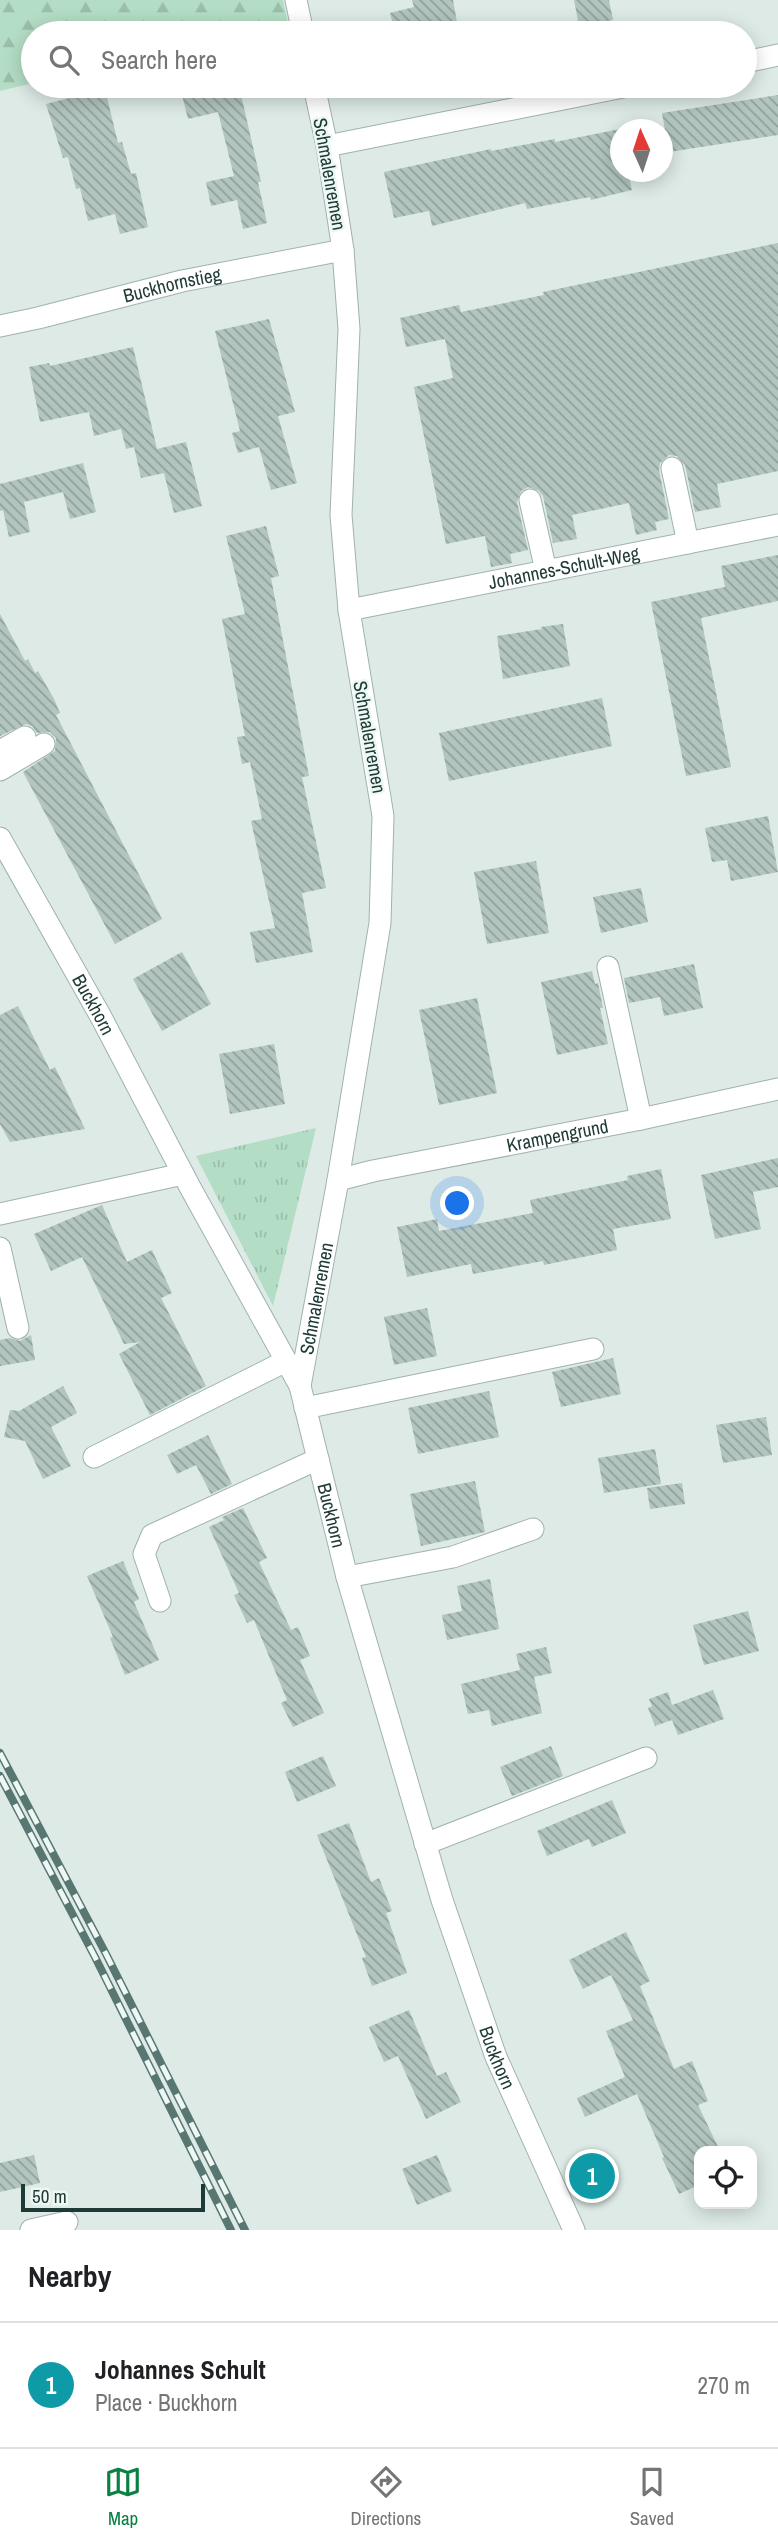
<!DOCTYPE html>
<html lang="en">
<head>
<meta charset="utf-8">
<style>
  :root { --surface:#fff; --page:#f6f6f6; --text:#202124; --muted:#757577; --line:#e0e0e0; --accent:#0b8043 }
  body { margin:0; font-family:"Archivo Narrow",sans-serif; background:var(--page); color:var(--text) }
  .controls { position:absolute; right:21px; bottom:21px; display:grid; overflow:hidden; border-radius:14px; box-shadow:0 4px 18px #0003 }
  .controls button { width:63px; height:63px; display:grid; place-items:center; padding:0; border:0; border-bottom:2px solid var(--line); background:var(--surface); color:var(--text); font:35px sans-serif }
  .compass { position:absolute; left:610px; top:119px; width:63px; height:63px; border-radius:50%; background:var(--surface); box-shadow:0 4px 18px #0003; rotate:357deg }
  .scale { position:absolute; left:21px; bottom:18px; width:184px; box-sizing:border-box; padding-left:7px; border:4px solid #1e3a36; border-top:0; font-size:19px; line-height:24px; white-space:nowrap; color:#1e3a36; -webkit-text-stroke:5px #edf7f3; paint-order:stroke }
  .you { position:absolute; left:458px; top:1204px; width:24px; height:24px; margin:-18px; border:5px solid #fff; border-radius:50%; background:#1a73e8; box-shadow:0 0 0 10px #1a73e833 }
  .badge { display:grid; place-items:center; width:46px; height:46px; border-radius:50%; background:var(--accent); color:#fff; font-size:23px; font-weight:700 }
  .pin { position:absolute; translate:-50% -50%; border:4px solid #fff; box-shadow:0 2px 7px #0006 }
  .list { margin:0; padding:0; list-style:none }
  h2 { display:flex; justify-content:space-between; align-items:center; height:91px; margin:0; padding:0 28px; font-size:30px }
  h2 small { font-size:23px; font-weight:400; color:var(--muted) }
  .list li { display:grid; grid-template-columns:46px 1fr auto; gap:21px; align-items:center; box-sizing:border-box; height:126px; padding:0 28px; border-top:2px solid var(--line) }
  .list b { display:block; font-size:26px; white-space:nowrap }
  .list p { margin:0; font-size:23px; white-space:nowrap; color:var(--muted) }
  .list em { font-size:23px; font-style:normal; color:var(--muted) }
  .icon { flex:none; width:38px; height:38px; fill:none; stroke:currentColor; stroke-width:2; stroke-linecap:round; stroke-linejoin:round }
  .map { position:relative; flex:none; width:778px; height:2230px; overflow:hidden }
  .search { position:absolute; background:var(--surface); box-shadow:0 4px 18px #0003; left:21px; right:21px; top:21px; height:77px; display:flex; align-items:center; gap:18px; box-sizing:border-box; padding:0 24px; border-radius:38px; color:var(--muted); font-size:26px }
  .sheet { height:217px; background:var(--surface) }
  nav { display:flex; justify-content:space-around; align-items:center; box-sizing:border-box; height:98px; border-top:2px solid var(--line); background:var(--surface); font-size:19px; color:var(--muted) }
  nav a { display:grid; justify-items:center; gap:4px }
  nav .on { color:var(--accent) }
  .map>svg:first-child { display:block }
</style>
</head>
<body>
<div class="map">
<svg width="778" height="2230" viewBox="0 0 778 2230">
  <defs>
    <pattern id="forest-firs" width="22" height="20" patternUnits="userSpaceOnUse" patternTransform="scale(1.75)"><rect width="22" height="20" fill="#b4ddc5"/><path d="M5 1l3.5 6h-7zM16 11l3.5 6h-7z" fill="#9abeaa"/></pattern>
    <pattern id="park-tufts" width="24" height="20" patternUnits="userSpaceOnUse" patternTransform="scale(1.75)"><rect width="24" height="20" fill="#b4ddc5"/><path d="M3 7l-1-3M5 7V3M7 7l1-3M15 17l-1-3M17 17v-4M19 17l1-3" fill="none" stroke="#9abeaa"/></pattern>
    <pattern id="building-back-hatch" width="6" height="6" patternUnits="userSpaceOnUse" patternTransform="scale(1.75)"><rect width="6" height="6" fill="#b2c5bf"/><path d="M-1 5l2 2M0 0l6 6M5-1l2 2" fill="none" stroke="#90a19c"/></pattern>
  </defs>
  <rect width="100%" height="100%" fill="#ddeae6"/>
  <polygon fill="url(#forest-firs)" points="0,0 283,0 288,24 247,33 33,33 33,83 0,91"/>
  <polygon fill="url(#park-tufts)" points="316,1128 273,1306 196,1156"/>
  <g fill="url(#building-back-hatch)">
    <polygon points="412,0 453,0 459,33 395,33 390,13 414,7"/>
    <polygon points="574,0 609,0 613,20 579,26"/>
    <polygon points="223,86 239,86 261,182 258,182 267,223 243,229 237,200 211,206 206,182 234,176 218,112 188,119 182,95"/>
    <polygon points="105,89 118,143 122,142 131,174 136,173 148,227 120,234 115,214 88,221 80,188 76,189 68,157 63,158 46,104"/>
    <polygon points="778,95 778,135 669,152 662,113"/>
    <polygon points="620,129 620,172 628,172 632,190 591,200 590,197 527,209 525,203 432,226 429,211 394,218 384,172 491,149 491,151 555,139 555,142"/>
    <polygon points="778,243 778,471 717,484 721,507 695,512 685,465 677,456 669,455 660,463 659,470 669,519 655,522 657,530 636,535 629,503 572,515 577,539 553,543 543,496 539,491 528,487 521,491 517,502 528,550 510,554 512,563 491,567 485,536 446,544 414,387 453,378 445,339 406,347 400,318 459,305 461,312 544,295 543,292"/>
    <polygon points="269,319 295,412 278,416 297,483 271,490 259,447 238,453 232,433 240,431 215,331"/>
    <polygon points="133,347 157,449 186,442 202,506 174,513 164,473 141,478 134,447 126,449 121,429 94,436 89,412 40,422 29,367 49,363 50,366"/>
    <polygon points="83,463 96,512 70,519 63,492 24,502 30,532 9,537 3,510 0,511 0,484"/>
    <polygon points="266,526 279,576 271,578 309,776 302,777 326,888 302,893 313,952 256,963 250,932 275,928 251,821 262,819 250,762 242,764 237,737 245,736 222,619 245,614 226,536"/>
    <polygon points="778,555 778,601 701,618 731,767 686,776 651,602 725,587 721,566"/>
    <polygon points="0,614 25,661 28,659 35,673 38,671 54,699 60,713 56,715 162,919 115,944 23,772 55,751 56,738 50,732 37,733 32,726 26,724 0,736"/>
    <polygon points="563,624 570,666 503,679 497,636 542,629 541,627"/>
    <polygon points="602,698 612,746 449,781 439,733"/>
    <polygon points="768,816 778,872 731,881 727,860 712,862 705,828"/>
    <polygon points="536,861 549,933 487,944 474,872"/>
    <polygon points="641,888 648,922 601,933 593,897"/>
    <polygon points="182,952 211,1004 162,1031 133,979"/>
    <polygon points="694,964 703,1008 664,1016 660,997 629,1003 624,978"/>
    <polygon points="592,971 595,984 598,983 603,1008 600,1008 608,1044 557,1055 541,982"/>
    <polygon points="477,998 497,1093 439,1105 419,1010"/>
    <polygon points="18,1006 50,1070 55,1067 85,1129 10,1142 0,1124 0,1015"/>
    <polygon points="274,1044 285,1104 230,1114 219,1054"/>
    <polygon points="778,1158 778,1187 753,1192 761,1229 715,1239 701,1175"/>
    <polygon points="661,1169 671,1219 613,1229 617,1250 544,1265 543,1261 473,1274 471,1264 407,1277 397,1227 437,1219 439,1231 533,1213 530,1200 628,1180 627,1176"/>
    <polygon points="102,1205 127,1262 152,1250 172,1293 161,1298 206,1386 150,1415 119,1354 140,1342 124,1344 82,1257 51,1271 34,1234"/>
    <polygon points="427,1308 437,1356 394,1365 384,1317"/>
    <polygon points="31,1335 35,1360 0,1366 0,1340 10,1338 20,1341"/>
    <polygon points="613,1358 621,1394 561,1407 552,1372"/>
    <polygon points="63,1386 77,1413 51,1427 71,1466 43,1479 25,1441 4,1437 10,1410 19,1411"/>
    <polygon points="489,1391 499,1437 418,1454 408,1408"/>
    <polygon points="766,1417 772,1455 723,1463 716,1425"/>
    <polygon points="208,1435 232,1484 211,1494 196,1465 177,1474 167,1455"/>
    <polygon points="655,1449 661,1484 604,1493 598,1458"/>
    <polygon points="475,1481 485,1532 421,1546 410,1494"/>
    <polygon points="682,1483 685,1504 650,1509 647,1488"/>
    <polygon points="243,1508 267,1558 259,1562 291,1630 298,1627 310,1656 300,1660 324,1713 293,1727 281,1703 287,1700 254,1620 247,1623 234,1595 239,1593 209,1527 224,1520 222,1517"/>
    <polygon points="123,1561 139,1599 134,1602 159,1660 125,1675 110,1638 113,1637 87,1576"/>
    <polygon points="490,1579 499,1629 447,1640 442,1615 462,1611 457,1586"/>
    <polygon points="748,1611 759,1651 704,1665 693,1625"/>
    <polygon points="546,1647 552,1673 534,1677 542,1713 492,1726 489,1710 468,1714 461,1684 520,1670 516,1654"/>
    <polygon points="713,1690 724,1719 678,1735 672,1720 655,1726 648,1708 652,1706 649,1699 668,1692 672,1705"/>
    <polygon points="551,1746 563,1776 512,1796 500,1767"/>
    <polygon points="323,1756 336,1786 297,1802 285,1772"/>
    <polygon points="612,1800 626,1833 592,1847 589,1839 547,1856 537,1831"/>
    <polygon points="349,1823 371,1882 379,1878 392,1911 386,1913 407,1973 372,1986 362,1958 366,1957 317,1835"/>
    <polygon points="626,1932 650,1981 640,1986 674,2069 692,2061 708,2101 698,2105 720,2151 699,2151 699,2185 679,2194 662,2158 664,2157 637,2094 585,2117 577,2098 625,2077 606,2031 633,2020 611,1975 583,1989 569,1960"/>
    <polygon points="409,2010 437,2076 446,2072 461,2102 426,2119 398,2056 384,2062 369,2027"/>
    <polygon points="34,2155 40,2183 0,2192 0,2163"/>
    <polygon points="437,2155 452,2191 417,2205 402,2169"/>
  </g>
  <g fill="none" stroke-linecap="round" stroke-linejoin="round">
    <g stroke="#a0b2ae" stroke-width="23">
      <g id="minor">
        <polyline points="296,0 303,33"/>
        <polyline points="745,62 778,55"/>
        <polyline points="327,146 628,86"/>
        <path id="s1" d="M 0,326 L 38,318 L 182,281 L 343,250"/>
        <polyline points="672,468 688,543"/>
        <polyline points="530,500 546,571"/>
        <path id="s2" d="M 349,610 L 778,525"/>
        <polyline points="0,751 25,737"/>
        <polyline points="0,770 44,744"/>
        <path id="s3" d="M 0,838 L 101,1017 L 191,1189 L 300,1386 L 347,1577 L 442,1900 L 496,2057 L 574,2230"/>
        <polyline points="608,967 641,1119"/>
        <path id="s4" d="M 338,1180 L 373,1171 L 641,1119 L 778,1089"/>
        <polyline points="0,1214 183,1174"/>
        <polyline points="0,1248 18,1328"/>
        <path id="s5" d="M 300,1386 L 338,1180 L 380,923 L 383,816 L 349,610 L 341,515 L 349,329 L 343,250 L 327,146 L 314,86"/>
        <polyline points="305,1408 593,1349"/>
        <polyline points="94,1457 286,1361"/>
        <polyline points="347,1577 453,1557 533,1529"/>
        <polyline points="160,1601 144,1554 152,1535 318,1459"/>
        <polyline points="425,1844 646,1758"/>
        <polyline points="31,2230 67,2222"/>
      </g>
    </g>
    <use href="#minor" stroke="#fff" stroke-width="21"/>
    <g stroke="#587672" stroke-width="8">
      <g id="rail">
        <polyline points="0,1753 105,1952 245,2230"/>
        <polyline points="0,1776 95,1957 231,2230"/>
      </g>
    </g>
    <use href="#rail" stroke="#edf7f3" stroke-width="5" stroke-dasharray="16" stroke-linecap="butt"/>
  </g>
  <g text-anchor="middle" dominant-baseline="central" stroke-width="5" stroke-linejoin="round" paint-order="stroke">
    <g font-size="19" fill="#1e3a36" stroke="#edf7f3">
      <text transform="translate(330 174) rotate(80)">Schmalenremen</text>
      <text stroke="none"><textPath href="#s1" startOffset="177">Buckhornstieg</textPath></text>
      <text stroke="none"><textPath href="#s2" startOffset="219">Johannes-Schult-Weg</textPath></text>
      <text transform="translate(370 737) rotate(80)">Schmalenremen</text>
      <text stroke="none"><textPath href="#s3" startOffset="191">Buckhorn</textPath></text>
      <text stroke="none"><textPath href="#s4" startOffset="224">Krampengrund</textPath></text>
      <text stroke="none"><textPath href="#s5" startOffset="89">Schmalenremen</textPath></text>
      <text stroke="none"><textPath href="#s3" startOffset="758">Buckhorn</textPath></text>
      <text stroke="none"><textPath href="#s3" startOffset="1325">Buckhorn</textPath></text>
    </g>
  </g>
</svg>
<div class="controls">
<button><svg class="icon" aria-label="locate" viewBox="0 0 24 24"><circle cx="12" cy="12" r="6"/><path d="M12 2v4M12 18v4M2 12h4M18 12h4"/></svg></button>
</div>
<svg class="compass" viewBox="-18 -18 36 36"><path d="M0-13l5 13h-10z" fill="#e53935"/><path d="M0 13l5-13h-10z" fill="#757577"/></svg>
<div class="scale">50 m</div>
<div class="you"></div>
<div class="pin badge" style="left:592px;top:2176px;background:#0f9aa8">1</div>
<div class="search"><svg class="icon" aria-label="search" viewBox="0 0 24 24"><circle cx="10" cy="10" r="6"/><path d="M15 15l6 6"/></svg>Search here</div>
</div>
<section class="sheet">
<h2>Nearby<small></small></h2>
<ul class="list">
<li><span class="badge" style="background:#0f9aa8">1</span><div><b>Johannes Schult</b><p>Place · Buckhorn</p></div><em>270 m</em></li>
</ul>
</section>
<nav>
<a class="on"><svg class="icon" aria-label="map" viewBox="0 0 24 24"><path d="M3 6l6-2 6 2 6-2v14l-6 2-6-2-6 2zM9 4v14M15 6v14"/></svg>Map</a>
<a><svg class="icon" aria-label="directions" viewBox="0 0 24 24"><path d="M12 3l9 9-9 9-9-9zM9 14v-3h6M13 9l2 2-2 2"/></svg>Directions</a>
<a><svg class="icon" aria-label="saved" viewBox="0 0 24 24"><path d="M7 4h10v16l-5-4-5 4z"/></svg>Saved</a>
</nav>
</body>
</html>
